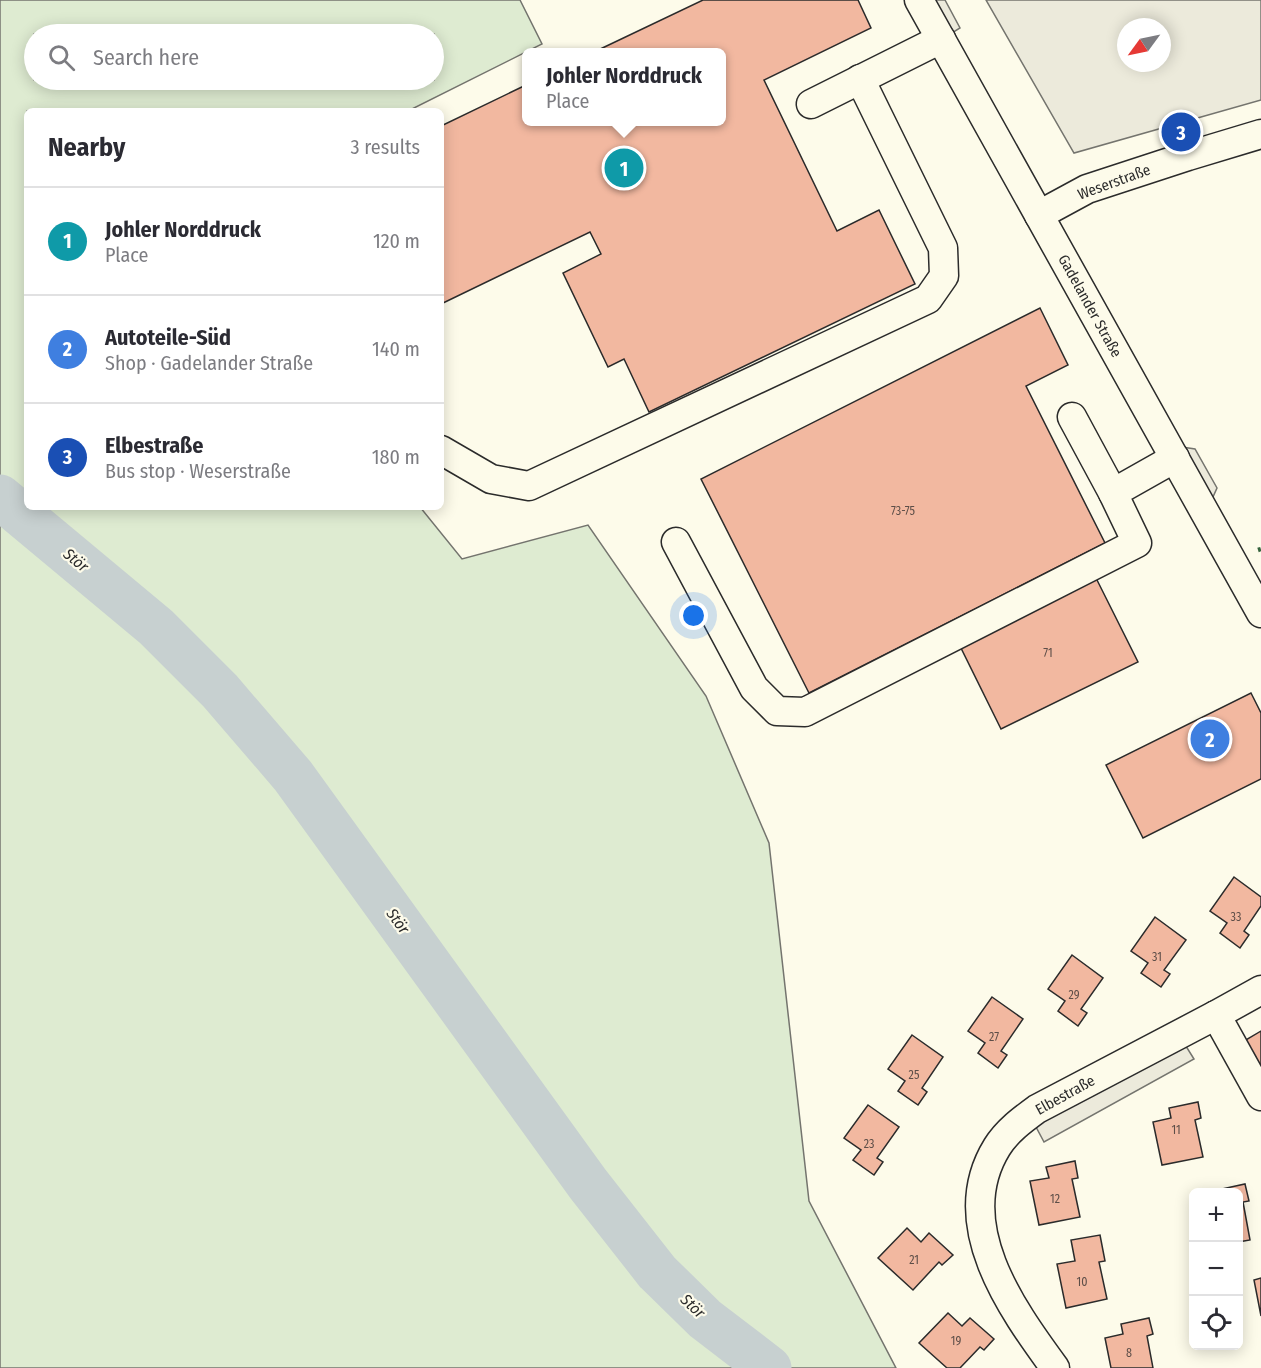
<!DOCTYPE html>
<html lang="en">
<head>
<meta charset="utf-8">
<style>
  :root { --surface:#fff; --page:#f2f2f3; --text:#2b2b33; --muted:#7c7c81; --line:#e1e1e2; --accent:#2563eb }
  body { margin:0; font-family:"Fira Sans Condensed",sans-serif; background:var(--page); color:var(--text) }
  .controls { position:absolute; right:18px; bottom:18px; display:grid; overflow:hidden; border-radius:9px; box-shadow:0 3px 15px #0003 }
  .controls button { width:54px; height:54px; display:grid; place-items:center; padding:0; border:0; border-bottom:2px solid var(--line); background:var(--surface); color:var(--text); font:30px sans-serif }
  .compass { position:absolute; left:1117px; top:18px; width:54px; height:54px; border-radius:50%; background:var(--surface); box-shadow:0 3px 15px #0003; rotate:237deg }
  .you { position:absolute; left:694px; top:616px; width:21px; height:21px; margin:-15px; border:4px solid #fff; border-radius:50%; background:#1a73e8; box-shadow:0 0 0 9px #1a73e833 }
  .badge { display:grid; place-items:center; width:39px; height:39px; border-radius:50%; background:var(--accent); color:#fff; font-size:20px; font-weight:700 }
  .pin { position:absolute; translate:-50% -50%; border:3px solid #fff; box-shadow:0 2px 6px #0006 }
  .popup { position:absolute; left:522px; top:48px; width:204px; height:78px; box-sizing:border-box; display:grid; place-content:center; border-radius:9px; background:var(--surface); filter:drop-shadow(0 2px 4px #0005); font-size:20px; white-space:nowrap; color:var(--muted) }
  .popup b { font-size:22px; color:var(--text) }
  .popup::after { content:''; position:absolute; left:50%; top:100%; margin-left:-12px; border:12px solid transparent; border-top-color:var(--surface) }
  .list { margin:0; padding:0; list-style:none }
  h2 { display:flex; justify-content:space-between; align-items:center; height:78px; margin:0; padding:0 24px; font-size:26px }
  h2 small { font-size:20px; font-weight:400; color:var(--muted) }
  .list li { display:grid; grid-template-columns:39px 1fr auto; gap:18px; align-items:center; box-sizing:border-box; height:108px; padding:0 24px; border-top:2px solid var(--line) }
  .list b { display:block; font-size:22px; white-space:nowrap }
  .list p { margin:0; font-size:20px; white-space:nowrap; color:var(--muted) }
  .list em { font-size:20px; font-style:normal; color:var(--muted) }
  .icon { flex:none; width:33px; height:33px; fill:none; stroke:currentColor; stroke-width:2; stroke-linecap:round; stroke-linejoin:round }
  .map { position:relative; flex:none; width:1261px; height:1368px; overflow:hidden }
  .search { position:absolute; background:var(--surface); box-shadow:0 3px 15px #0003; left:24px; top:24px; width:420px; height:66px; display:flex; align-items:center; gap:15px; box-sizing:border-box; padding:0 21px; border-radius:33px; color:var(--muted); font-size:22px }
  .panel { position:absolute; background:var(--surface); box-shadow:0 3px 15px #0003; left:24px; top:108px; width:420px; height:402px; border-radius:9px }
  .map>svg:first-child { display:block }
</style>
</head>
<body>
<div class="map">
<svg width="1261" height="1368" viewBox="0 0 1261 1368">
  <rect width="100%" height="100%" fill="#fdfbea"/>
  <path fill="#deebd1" stroke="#74746e" stroke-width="1.5" fill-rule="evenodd" d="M 0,0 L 520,0 L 542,44 L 408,111 L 27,111 L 27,507 L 420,507 L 462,559 L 588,525 L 706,696 L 769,843 L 809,1201 L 896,1368 L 0,1368 ZM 34,34 L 434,34 L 434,80 L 34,80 Z"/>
  <g fill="#eceadb" stroke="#74746e" stroke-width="1.5" fill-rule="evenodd">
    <polygon points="933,0 945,0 960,28 952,33"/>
    <path d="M 986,0 L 1261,0 L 1261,100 L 1074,153 ZM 1126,27 L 1162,27 L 1162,63 L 1126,63 Z"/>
    <polygon points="1182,447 1195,449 1217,488 1212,499"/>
    <polygon points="1184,1043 1194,1059 1044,1142 1035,1125"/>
  </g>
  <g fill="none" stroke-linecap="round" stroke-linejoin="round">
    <polyline stroke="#c7d0d0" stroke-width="45" points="0,497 156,627 220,691 293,776 588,1184 657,1272 705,1319 769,1368"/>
  </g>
  <g fill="#f2b8a0" stroke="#2b2b2b" stroke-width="1.5">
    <polygon points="703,0 858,0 871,28 764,80 837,231 879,210 915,284 649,412 624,359 608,367 563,273 601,254 590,232 441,304 441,126 526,85 526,122 722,122 722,52 594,52"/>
    <polygon points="1040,308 1068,365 1026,386 1105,543 809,693 701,479"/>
    <polygon points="1095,576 1138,662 1001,729 959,644"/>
    <polygon points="1251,693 1261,713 1261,779 1143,838 1106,765"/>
    <polygon points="1234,877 1261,897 1261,906 1244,931 1249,935 1240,948 1220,933 1227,923 1210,911"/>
    <polygon points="1155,917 1186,940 1164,970 1170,974 1161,987 1141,973 1148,963 1131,951"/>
    <polygon points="1072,955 1103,978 1081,1009 1087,1013 1078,1026 1058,1011 1065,1001 1048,989"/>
    <polygon points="992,997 1023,1019 1001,1051 1007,1055 998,1068 978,1053 985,1043 968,1031"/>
    <polygon points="1261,1031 1261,1072 1244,1041"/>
    <polygon points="912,1035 943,1057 922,1088 927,1092 918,1105 898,1091 905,1081 888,1069"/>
    <polygon points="1198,1102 1201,1118 1195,1120 1203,1157 1162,1165 1153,1122 1171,1118 1169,1108"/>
    <polygon points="868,1105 899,1127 877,1158 883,1162 874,1175 853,1160 861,1150 844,1138"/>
    <polygon points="1075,1161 1078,1178 1072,1179 1080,1217 1039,1225 1030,1181 1049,1178 1046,1167"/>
    <polygon points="1245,1184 1249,1201 1243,1202 1250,1240 1238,1242 1238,1192 1217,1192 1217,1190"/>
    <polygon points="907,1228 921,1242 929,1233 953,1255 942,1265 939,1262 913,1290 878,1258"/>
    <polygon points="1100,1235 1105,1261 1099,1262 1107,1299 1066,1308 1057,1264 1075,1261 1071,1240"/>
    <polygon points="1261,1278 1261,1316 1254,1280"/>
    <polygon points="948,1313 962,1326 970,1318 994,1339 984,1350 980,1347 960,1368 947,1368 919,1343"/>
    <polygon points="1149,1318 1153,1334 1147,1336 1153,1368 1111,1368 1105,1338 1123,1334 1121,1324"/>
  </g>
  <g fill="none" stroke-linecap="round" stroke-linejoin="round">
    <g stroke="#2b2b2b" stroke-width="31">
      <g id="minor">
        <polyline points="919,0 1261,613"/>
        <polyline points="811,104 941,39"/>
        <polyline points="1039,215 1087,189 1188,156 1261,134"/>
        <polyline points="1072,417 1113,493"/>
        <polyline points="441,450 491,479 529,486 928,299 944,276 943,248 860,79"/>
        <polyline points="676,542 754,688 777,711 805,712 1137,543 1113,493 1175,458"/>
        <polyline points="1216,1015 1261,1096"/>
        <path d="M 1055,1368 C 1011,1308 950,1223 997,1147 C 1007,1131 1022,1120 1037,1109 L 1216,1015 L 1261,990"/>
      </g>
    </g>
    <use href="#minor" stroke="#fdfbea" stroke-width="28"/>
    <polyline stroke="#34623c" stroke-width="4.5" stroke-dasharray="3 4.5" stroke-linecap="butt" points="1258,550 1261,549"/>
  </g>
  <g text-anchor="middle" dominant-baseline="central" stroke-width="4.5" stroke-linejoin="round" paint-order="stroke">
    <g font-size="12" fill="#5d4e48">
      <text x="903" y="511">73-75</text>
      <text x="1048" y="653">71</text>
      <text x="1236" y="917">33</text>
      <text x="1157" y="957">31</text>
      <text x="1074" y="995">29</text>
      <text x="994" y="1037">27</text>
      <text x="914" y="1075">25</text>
      <text x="1176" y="1130">11</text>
      <text x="869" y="1144">23</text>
      <text x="1055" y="1199">12</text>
      <text x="914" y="1260">21</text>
      <text x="1082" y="1282">10</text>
      <text x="956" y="1341">19</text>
      <text x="1129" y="1353">8</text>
    </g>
    <g font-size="15" fill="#2b2b2b" stroke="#fdfbea">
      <text transform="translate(1114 182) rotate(-20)">Weserstraße</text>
      <text transform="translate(1090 306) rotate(61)">Gadelander Straße</text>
      <text transform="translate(1065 1095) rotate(-29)">Elbestraße</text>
    </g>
    <g font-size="16" font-style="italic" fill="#2b2b2b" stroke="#fdfbea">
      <text transform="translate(76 560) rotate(40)">Stör</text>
      <text transform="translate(398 921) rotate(54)">Stör</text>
      <text transform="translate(693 1306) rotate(44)">Stör</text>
    </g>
  </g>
</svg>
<div class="controls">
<button>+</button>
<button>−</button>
<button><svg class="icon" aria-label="locate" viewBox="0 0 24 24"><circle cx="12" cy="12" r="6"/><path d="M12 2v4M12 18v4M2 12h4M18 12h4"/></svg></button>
</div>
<svg class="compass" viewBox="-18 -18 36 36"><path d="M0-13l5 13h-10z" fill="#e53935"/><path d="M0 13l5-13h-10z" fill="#7c7c81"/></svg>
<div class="you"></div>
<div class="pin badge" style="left:624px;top:168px;background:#0f9aa8">1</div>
<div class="popup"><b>Johler Norddruck</b>Place</div>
<div class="pin badge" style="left:1210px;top:739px;background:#3f7fe0">2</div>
<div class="pin badge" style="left:1181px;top:132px;background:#1a4fb4">3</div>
<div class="search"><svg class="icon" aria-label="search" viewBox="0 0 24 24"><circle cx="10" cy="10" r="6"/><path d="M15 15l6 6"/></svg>Search here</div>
<section class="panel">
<h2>Nearby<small>3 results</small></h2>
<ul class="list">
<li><span class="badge" style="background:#0f9aa8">1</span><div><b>Johler Norddruck</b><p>Place</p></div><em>120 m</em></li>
<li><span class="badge" style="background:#3f7fe0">2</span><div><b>Autoteile-Süd</b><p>Shop · Gadelander Straße</p></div><em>140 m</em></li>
<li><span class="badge" style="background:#1a4fb4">3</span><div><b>Elbestraße</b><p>Bus stop · Weserstraße</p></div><em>180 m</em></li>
</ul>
</section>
</div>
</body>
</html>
